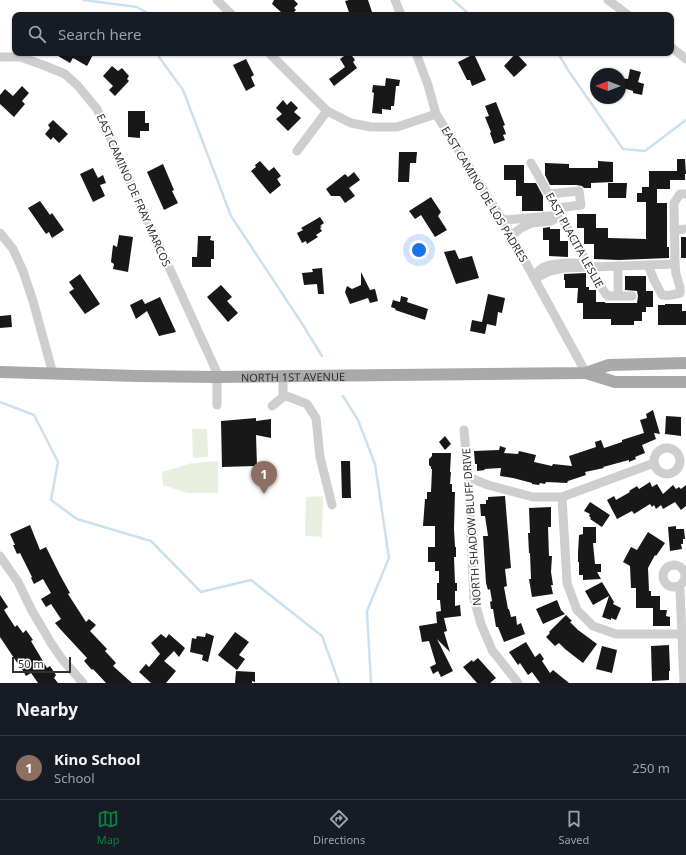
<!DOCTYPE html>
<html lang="en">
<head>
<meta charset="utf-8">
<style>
  :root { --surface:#171b24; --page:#20242c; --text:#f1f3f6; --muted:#9ea1a6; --line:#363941; --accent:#0b8043 }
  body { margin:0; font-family:"Noto Sans",sans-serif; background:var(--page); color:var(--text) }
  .compass { position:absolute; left:590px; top:68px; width:36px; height:36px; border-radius:50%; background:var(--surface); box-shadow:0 1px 3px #0004; rotate:270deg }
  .scale { position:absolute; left:12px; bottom:10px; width:59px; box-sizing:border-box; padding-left:4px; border:2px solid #313131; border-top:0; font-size:11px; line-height:14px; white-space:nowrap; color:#313131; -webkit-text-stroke:3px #fff; paint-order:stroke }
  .you { position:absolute; left:419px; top:250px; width:14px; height:14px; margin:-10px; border:3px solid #fff; border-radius:50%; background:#1a73e8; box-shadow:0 0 0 6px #1a73e833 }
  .badge { display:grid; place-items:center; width:26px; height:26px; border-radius:50%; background:var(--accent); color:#fff; font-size:13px; font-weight:700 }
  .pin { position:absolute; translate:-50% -33px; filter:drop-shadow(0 1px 2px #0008) }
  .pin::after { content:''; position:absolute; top:21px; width:14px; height:12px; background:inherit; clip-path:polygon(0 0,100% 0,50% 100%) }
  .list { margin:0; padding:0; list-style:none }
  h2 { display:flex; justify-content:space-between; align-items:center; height:52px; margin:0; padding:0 16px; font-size:17px }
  h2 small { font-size:13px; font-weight:400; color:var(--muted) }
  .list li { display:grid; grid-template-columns:26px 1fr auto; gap:12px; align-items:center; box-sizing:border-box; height:64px; padding:0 16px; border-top:1px solid var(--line) }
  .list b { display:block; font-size:15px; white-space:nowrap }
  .list p { margin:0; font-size:13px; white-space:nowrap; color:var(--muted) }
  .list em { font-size:13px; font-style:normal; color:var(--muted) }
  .icon { flex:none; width:22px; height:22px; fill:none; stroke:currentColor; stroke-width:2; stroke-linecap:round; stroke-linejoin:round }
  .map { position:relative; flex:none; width:686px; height:683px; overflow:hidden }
  .search { position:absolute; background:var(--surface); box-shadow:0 1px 3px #0004; left:12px; right:12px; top:12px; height:44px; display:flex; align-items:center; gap:10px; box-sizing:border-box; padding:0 14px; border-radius:8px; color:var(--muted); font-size:15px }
  .sheet { height:116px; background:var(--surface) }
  nav { display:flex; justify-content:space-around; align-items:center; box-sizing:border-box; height:56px; border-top:1px solid var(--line); background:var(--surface); font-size:11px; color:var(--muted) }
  nav a { display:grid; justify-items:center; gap:2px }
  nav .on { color:var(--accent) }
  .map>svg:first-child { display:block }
</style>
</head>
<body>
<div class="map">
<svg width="686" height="683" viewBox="0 0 686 683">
  <rect width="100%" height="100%" fill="#fff"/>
  <g fill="#e8efdf">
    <polygon points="192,429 207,429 208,457 193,458"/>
    <polygon points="218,461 218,493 187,493 163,485 162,472 192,463"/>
    <polygon points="323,496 322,537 305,536 306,497"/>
  </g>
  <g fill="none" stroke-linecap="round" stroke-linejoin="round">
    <g stroke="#cae2ef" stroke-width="2.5">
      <polyline points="83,0 137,7 151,15"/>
      <polyline points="453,0 470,15"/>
      <polyline points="159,53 159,57 183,90 231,216 301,322 322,356"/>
      <polyline points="558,53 568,70 623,149 645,151 686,120"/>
      <polyline points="343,396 358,420 375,464 389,558 367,611 371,683"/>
      <polyline points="0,402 34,415 58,462 51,500 77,519 151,541 201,592 251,580 322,636 339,683"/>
    </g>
  </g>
  <g fill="#181818">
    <polygon points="274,0 294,0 298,4 294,8 296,10 291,15 279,15 281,12 272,4"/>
    <polygon points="349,0 368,0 373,15 350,15 345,1"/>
    <polygon points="53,53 94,53 87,66 73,58 70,63"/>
    <polygon points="348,53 350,53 355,60 353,62 357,68 334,86 329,79 345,67 340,59"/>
    <polygon points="516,53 527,65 514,77 504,66"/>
    <polygon points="474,54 486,80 472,86 470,80 467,80 458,62"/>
    <polygon points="246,59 254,75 251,77 255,86 246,91 233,65"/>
    <polygon points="112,66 118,71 122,68 129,76 127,79 129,81 115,96 109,90 113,86 103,76"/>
    <polygon points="630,69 641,72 638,82 644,84 642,95 633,93 633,91 620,87 620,78 628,79"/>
    <polygon points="386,78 400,80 399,86 396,86 394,106 391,106 391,110 382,109 382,114 372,113 374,93 372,92 373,85 385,86"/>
    <polygon points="22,86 29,93 22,101 25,104 14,117 0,104 0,95 5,89 13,96"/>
    <polygon points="283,100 287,105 291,101 298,108 294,112 301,118 288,131 276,119 282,114 276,108"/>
    <polygon points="496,102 505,125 503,126 506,134 503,135 505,140 494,144 490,133 491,132 485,117 489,116 485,106"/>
    <polygon points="128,111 145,111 145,123 149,123 149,131 140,131 140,138 128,137"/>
    <polygon points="53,120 68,134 59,143 53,137 51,140 45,134 50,128 48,125"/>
    <polygon points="399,152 417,152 416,163 410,163 409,182 398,182"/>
    <polygon points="677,159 685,159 686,174 685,174 685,180 670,180 670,189 657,189 657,203 667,203 667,247 669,247 669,258 619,260 594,259 594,244 584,244 584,228 577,228 577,214 596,214 596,228 608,228 608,238 646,239 646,202 637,202 637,193 642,193 642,187 649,187 649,171 677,171"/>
    <polygon points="260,161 269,171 274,167 281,176 277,179 281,185 270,194 251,171 256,167 255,165"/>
    <polygon points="598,161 613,162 613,182 591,183 591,188 584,188 582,186 576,185 550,185 545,175 545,163 569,164 569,168 598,168"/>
    <polygon points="163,164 174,190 172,191 178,203 164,210 147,172"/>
    <polygon points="504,165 524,165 524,183 536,183 543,196 543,211 522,211 522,196 516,196 516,180 504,180"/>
    <polygon points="93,168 98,178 103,175 106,183 100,185 105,196 93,202 80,174"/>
    <polygon points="354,172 360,180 349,188 355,196 345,203 340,196 331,196 326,189 345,174 348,177"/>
    <polygon points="608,183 627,183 626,198 608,198"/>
    <polygon points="431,197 441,212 438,216 447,230 435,237 421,215 415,219 409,211"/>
    <polygon points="40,201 50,215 52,213 64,230 52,238 49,232 46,234 28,208"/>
    <polygon points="320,217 324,223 320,226 322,227 320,228 322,231 316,235 318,237 307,244 306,241 302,243 297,233 303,230 301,228"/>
    <polygon points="550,227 550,229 560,229 560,241 568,241 568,257 549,256 549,240 543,240 543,228"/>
    <polygon points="119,235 133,237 128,272 113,269 114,264 111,262 113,245 117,247"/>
    <polygon points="198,236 211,236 210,240 214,241 214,259 211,259 211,267 192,267 192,257 197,257"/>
    <rect x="681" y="237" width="5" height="21"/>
    <polygon points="455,250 459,259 472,256 479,278 456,284 444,252"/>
    <polygon points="322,268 324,294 318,294 317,284 304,285 302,273 313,272 312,269"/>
    <polygon points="361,272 370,290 375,289 378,301 370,303 368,298 350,304 345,292 347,286 352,289 361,285"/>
    <polygon points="586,273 586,287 589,287 589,290 596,290 596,302 605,302 605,303 637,303 638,296 637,291 625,290 625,276 646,276 646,291 653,291 653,307 646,307 646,312 642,312 642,321 634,321 634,325 611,325 611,319 583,319 583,303 577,303 578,288 565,288 565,280 564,280 564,274"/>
    <polygon points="80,274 100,304 85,314 69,292 74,289 69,282"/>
    <polygon points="221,285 232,297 227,301 238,313 228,322 207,297"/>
    <polygon points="488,294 505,298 502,313 498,312 496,326 487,324 485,334 470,331 472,320 482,322"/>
    <polygon points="401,296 408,298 407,302 428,309 425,320 395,310 396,309 391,307 393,300 400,302"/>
    <polygon points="160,297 176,332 159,336 147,311 136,319 130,305 142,299 145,304"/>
    <polygon points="665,304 682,304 682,311 686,311 686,325 658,325 658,305 665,305"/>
    <polygon points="11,315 12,327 0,328 0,316"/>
    <polygon points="653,410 660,434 654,433 656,439 642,445 645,453 635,457 636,459 629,462 629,460 603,467 604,468 585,472 586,475 568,481 567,483 546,482 545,484 540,483 539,485 532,484 532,483 513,478 500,476 501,468 484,469 485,470 477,471 477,464 475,464 474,451 499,450 500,446 506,448 504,453 518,454 519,451 536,455 534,462 552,466 553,464 572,466 569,456 596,447 595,442 601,440 604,448 622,442 622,440 644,433 640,420 647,418 646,414"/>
    <polygon points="666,416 681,417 681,436 665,434"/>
    <polygon points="256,418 256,421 271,419 271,438 256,435 257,466 222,467 221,421"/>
    <polygon points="445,436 451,444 445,450 439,442"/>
    <polygon points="432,453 451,453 450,472 451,472 450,484 452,484 452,492 455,492 454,529 455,547 456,547 456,557 454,557 455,583 457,583 457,591 455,591 455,606 460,605 461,616 444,618 447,631 444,632 450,652 437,639 453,671 441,677 438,671 433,674 430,667 436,664 429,641 422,642 419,626 437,623 436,612 441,611 440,600 437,600 437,583 439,583 439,571 435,571 435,562 428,562 428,547 435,547 435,526 423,526 425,499 427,499 427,492 431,492 432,469 431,469 431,467 429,465 429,459 432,456"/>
    <polygon points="341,461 350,461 351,498 342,498"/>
    <polygon points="650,482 652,487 657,484 663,494 673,485 676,489 679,487 681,489 686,485 686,506 681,510 675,502 663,509 661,505 656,509 654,505 652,507 650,504 634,514 632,511 617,519 607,500 614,496 616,500 630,492 629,491 637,486 639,489"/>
    <polygon points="505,496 511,568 505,569 507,586 504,587 508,609 509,609 511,617 516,616 517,625 521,623 525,634 504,642 498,627 496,627 493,609 491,609 490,602 492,601 490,589 488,590 486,583 483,536 488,536 485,516 481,516 480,504 486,504 486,500 488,500 488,497"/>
    <polygon points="590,502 610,515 602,527 590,519 591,518 589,516 590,514 584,511"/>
    <polygon points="551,507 551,527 548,527 549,556 552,556 551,572 553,585 551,585 553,594 532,597 529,579 531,579 530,553 529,553 528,533 530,533 529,508"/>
    <polygon points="30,525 40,550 46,547 60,575 70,593 68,594 86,622 89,619 96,625 90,631 107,649 105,651 116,663 113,666 132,683 106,683 93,669 92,670 84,661 87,658 61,630 55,623 61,619 51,604 46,607 41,599 51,593 43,579 34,584 31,578 32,577 20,553 17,554 13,545 15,545 10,534"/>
    <polygon points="676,526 676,529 684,529 685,539 683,539 683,544 681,544 682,549 670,551 668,527"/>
    <polygon points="583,527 596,527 596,543 593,543 595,564 601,564 601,572 597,572 601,579 583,580 583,575 579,575 579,562 578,562 578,553 579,535 583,534"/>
    <polygon points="648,532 665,543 656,556 655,555 648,568 649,591 651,591 651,596 660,596 660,610 667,610 666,616 670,617 670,626 653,626 653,608 636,608 636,588 631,588 630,566 623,562 631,547 637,550"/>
    <polygon points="602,582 614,602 613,604 621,608 616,620 611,618 611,620 602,617 609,596 593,605 585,591"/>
    <polygon points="0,595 8,607 4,610 15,627 17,625 23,633 26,630 33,640 31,641 47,668 50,666 56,675 54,678 58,683 38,683 31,673 26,676 19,664 18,664 0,637"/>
    <polygon points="557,600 561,610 565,614 543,624 536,609"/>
    <polygon points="566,615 572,621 570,622 578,630 597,644 583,663 565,649 559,643 555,646 546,637 550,633 549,632"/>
    <polygon points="235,632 249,642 239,655 245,659 237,670 218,655"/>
    <polygon points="206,633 214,636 208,662 202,660 203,655 190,652 192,638 196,639 197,636 205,637"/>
    <polygon points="161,634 166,638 169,634 185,648 179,657 174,651 164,661 176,671 166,683 151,683 139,672 146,664 149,667 160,654 151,643"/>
    <polygon points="526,642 535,657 540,653 544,659 542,661 550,673 553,670 569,683 540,683 532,672 528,675 520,663 518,665 509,652"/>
    <polygon points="669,645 670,671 669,671 669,680 652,681 651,646"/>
    <polygon points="602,646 617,650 612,673 596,669"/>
    <polygon points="478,658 496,678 490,683 477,683 463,667 472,660 473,662"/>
    <polygon points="236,671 255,672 255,682 252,681 252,683 235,683"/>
  </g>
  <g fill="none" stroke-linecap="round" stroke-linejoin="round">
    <g stroke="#cecece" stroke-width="9">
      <polyline points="217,0 232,15"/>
      <polyline points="395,0 401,15"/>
      <polyline points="608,0 628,15"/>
      <polyline points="671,47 686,59"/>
      <polyline points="269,53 327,111 351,123 371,127 397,127 436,114"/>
      <polyline points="416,53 428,85 436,114 503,221 586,373"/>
      <polyline points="0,57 20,57 43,65 65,74 78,86 97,109 219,377"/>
      <polyline points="297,151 327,111"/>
      <path d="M 531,163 C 556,206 579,251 605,293 L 608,296 L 632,296"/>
      <polyline points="549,194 579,191 581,205 557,208"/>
      <polyline points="503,221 504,220 549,216 561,216 551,221 532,223 521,228 511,236"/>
      <polyline points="674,230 686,229"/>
      <polyline points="0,233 13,249 23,271 33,301 53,374"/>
      <polyline points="675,264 676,274 680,287 680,293"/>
      <path d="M 648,265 L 654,280 L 662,295 C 668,296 674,295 680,293"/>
      <polyline points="618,266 618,296"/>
      <path d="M 589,267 C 581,262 576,263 567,263 C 553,264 540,264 534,278 L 540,276 L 550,271 L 564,268 L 675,264 L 674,203 L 680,194 L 686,194"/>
      <polyline points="284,395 307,404 316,418 320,457 332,505"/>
      <polyline points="217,405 217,377"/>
      <polyline points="272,406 283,397 283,376"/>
      <polyline points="464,430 468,477 474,599 481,624 492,650 518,683"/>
      <circle cx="667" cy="461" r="13"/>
      <polyline points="468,477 488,485 533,497 562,497 654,463"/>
      <polyline points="562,497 567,583 577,610 593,626 616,634 682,634"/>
      <polyline points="0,556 18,582 31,609 51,643 62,659 83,683"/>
      <circle cx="674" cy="576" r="11"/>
      <polyline points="678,586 680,590 684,683"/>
    </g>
    <g stroke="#a9a9a9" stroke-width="12">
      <path id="s1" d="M 0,372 L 137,376 L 217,377 L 586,373 L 609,365 L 686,363"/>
      <polyline points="586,373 615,382 686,382"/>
    </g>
  </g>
  <g text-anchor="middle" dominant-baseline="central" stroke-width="4" stroke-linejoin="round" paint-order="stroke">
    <g font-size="11" fill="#313131" stroke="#fff">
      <text transform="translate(134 190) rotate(66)">EAST CAMINO DE FRAY MARCOS</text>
      <text transform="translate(485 194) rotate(59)">EAST CAMINO DE LOS PADRES</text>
      <text transform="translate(575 240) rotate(61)">EAST PLACITA LESLIE</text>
      <text stroke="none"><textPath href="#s1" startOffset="293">NORTH 1ST AVENUE</textPath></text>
      <text transform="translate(471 527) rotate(-94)">NORTH SHADOW BLUFF DRIVE</text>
    </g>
  </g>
</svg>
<svg class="compass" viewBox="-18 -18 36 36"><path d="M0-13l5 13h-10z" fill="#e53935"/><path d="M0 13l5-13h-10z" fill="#9ea1a6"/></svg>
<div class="scale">50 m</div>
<div class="you"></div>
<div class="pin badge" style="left:264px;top:494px;background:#8d6e63">1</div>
<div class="search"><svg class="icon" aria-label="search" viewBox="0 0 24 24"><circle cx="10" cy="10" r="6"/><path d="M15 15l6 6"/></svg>Search here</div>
</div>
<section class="sheet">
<h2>Nearby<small></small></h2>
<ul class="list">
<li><span class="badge" style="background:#8d6e63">1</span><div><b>Kino School</b><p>School</p></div><em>250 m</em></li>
</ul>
</section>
<nav>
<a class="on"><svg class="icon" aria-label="map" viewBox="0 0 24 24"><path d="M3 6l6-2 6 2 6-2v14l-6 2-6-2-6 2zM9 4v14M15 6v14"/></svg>Map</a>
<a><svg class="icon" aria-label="directions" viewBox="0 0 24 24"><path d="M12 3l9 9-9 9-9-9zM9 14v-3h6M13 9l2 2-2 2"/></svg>Directions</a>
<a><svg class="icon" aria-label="saved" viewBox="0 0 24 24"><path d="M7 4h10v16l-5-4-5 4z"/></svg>Saved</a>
</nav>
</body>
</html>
